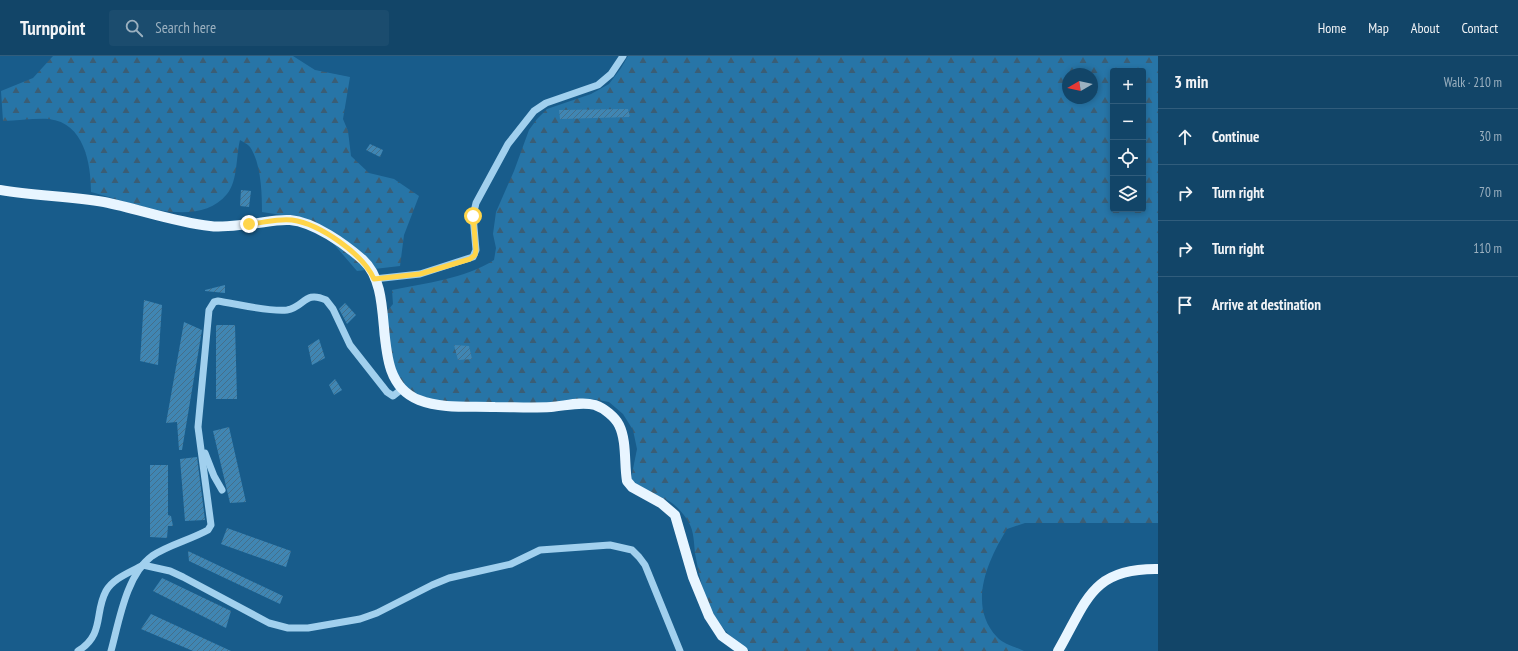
<!DOCTYPE html>
<html lang="en">
<head>
<meta charset="utf-8">
<style>
  :root { --surface:#124568; --page:#1b4c6e; --text:#f1f3f6; --muted:#9cb1c0; --line:#315d7c }
  body { margin:0; font-family:"PT Sans Narrow",sans-serif; background:var(--page); color:var(--text) }
  .controls { position:absolute; right:12px; top:12px; display:grid; overflow:hidden; border-radius:4px; box-shadow:0 2px 6px #0003 }
  .controls button { width:36px; height:36px; display:grid; place-items:center; padding:0; border:0; border-bottom:1px solid var(--line); background:var(--surface); color:var(--text); font:20px sans-serif }
  .compass { position:absolute; left:1062px; top:12px; width:36px; height:36px; border-radius:50%; background:var(--surface); box-shadow:0 2px 6px #0003; rotate:261deg }
  .stop { position:absolute; width:12px; height:12px; margin:-9px; border:3px solid #ffd54a; border-radius:50%; background:#fff }
  .stop.end { background:#ffd54a; border-color:#fff; box-shadow:0 1px 4px #0008 }
  .list { margin:0; padding:0; list-style:none }
  h2 { display:flex; justify-content:space-between; align-items:center; height:52px; margin:0; padding:0 16px; font-size:17px }
  h2 small { font-size:13px; font-weight:400; color:var(--muted) }
  .list li { display:grid; grid-template-columns:26px 1fr auto; gap:12px; align-items:center; box-sizing:border-box; height:56px; padding:0 16px; border-top:1px solid var(--line) }
  .list b { display:block; font-size:15px; white-space:nowrap }
  .list em { font-size:13px; font-style:normal; color:var(--muted) }
  .icon { flex:none; width:22px; height:22px; fill:none; stroke:currentColor; stroke-width:2; stroke-linecap:round; stroke-linejoin:round }
  .map { position:relative; flex:none; width:1158px; height:595px; overflow:hidden }
  header { display:flex; align-items:center; gap:24px; box-sizing:border-box; height:56px; padding:0 20px; background:var(--surface); border-bottom:1px solid var(--line) }
  header strong { font-size:19px }
  nav { display:flex; gap:22px; margin-inline-start:auto; font-size:14px }
  .search { width:280px; height:36px; background:var(--page); display:flex; align-items:center; gap:10px; box-sizing:border-box; padding:0 14px; border-radius:4px; color:var(--muted); font-size:15px }
  main { display:flex }
  aside { flex:1; background:var(--surface) }
  .map>svg:first-child { display:block }
</style>
</head>
<body>
<header>
<strong>Turnpoint</strong>
<div class="search"><svg class="icon" aria-label="search" viewBox="0 0 24 24"><circle cx="10" cy="10" r="6"/><path d="M15 15l6 6"/></svg>Search here</div>
<nav><a>Home</a><a>Map</a><a>About</a><a>Contact</a></nav>
</header>
<main>
<div class="map">
<svg width="1158" height="595" viewBox="0 0 1158 595">
  <defs>
    <pattern id="forest-firs" width="22" height="20" patternUnits="userSpaceOnUse"><rect width="22" height="20" fill="#2775a7"/><path d="M5 1l3.5 6h-7zM16 11l3.5 6h-7z" fill="#3b5e75"/></pattern>
    <pattern id="building-hatch" width="6" height="6" patternUnits="userSpaceOnUse"><rect width="6" height="6" fill="#4086b3"/><path d="M-1 1l2-2M0 6l6-6M5 7l2-2" fill="none" stroke="#456f8a"/></pattern>
  </defs>
  <rect width="100%" height="100%" fill="#185c8b"/>
  <g fill="url(#forest-firs)" fill-rule="evenodd">
    <path d="M 53,0 L 293,0 L 315,14 L 350,21 L 343,63 L 348,75 L 351,100 L 369,117 L 394,123 L 419,140 L 404,179 L 400,210 L 357,215 L 332,186 L 294,161 L 262,156 C 262,137 261,107 250,91 C 248,88 243,86 240,84 C 236,99 238,125 227,138 C 197,175 130,146 91,136 C 91,107 84,67 49,63 C 34,62 18,65 3,65 L 1,35 L 33,22 Z"/>
    <path d="M 628,0 L 1158,0 L 1158,467 L 1025,467 L 1007,473 C 988,504 967,549 997,581 C 1003,588 1016,591 1024,595 L 750,595 C 711,570 703,541 695,497 C 694,488 694,475 689,467 C 684,458 678,451 669,445 C 654,436 640,439 631,423 L 637,393 L 633,374 L 623,358 L 609,346 L 593,343 L 553,348 L 446,346 L 415,339 L 393,319 L 383,298 L 379,279 L 380,264 L 393,248 L 392,234 C 426,227 464,223 494,204 L 496,192 L 493,178 L 496,156 L 514,115 L 529,74 L 537,63 L 547,53 L 591,38 L 609,28 L 621,12 ZM 1113,15 L 1143,15 L 1143,153 L 1113,153 ZM 1068,18 L 1092,18 L 1092,42 L 1068,42 Z"/>
  </g>
  <g fill="url(#building-hatch)">
    <polygon points="628,53 630,61 560,63 559,54"/>
    <polygon points="370,88 383,94 380,101 366,94"/>
    <polygon points="241,134 251,135 249,151 240,150"/>
    <polygon points="225,229 225,237 205,235 205,234"/>
    <polygon points="144,244 162,249 158,309 140,305"/>
    <polygon points="345,247 356,259 347,268 339,253"/>
    <polygon points="184,266 202,274 182,394 179,394 177,366 166,367"/>
    <polygon points="216,269 235,269 237,343 216,343"/>
    <polygon points="319,283 325,302 312,309 308,290"/>
    <polygon points="454,289 469,290 472,303 458,304"/>
    <polygon points="335,323 342,334 334,339 329,329"/>
    <polygon points="229,371 246,446 230,447 213,375"/>
    <polygon points="197,401 205,464 185,465 180,403"/>
    <polygon points="150,409 168,409 168,459 171,460 173,470 168,470 167,482 150,481"/>
    <polygon points="227,472 291,495 286,511 221,488"/>
    <polygon points="188,495 283,540 280,548 189,505"/>
    <polygon points="162,522 231,555 226,572 153,535"/>
    <polygon points="151,558 231,595 193,595 141,573"/>
  </g>
  <g fill="none" stroke-linecap="round" stroke-linejoin="round">
    <g stroke="#a1d0ee" stroke-width="7">
      <polyline points="374,223 420,218 473,201 476,194 473,160 476,147 508,88 534,55 546,47 598,29 611,18 623,0"/>
      <polyline points="205,397 214,420 222,434"/>
      <path d="M 78,595 C 105,578 94,557 106,535 C 113,522 131,516 143,509 L 170,515 L 183,521 L 269,567 L 288,572 L 308,572 L 360,563 L 377,557 L 432,529 L 449,522 L 511,508 L 540,494 L 610,489 L 632,494 L 639,501 L 645,509 L 680,595"/>
      <path d="M 111,595 C 119,566 126,519 152,500 C 168,489 190,484 208,474 L 211,469 L 198,371 L 209,254 L 214,246 L 218,245 C 237,248 269,256 287,254 C 305,251 304,234 326,244 L 333,253 L 350,289 L 387,336 L 393,340 L 402,333"/>
    </g>
    <g stroke="#e8f5ff" stroke-width="10">
      <path d="M 0,134 C 34,140 69,140 104,146 C 139,153 174,166 210,170 C 222,172 237,169 250,168 C 262,167 277,163 290,164 C 314,166 345,188 363,204 C 400,238 365,323 419,344 C 442,353 470,350 495,351 C 514,351 532,352 551,351 C 565,350 581,345 595,349 C 604,352 615,361 619,369 C 627,385 624,408 627,425 L 632,431 L 661,447 L 675,459 L 693,521 L 709,560 L 722,580 L 743,595"/>
      <path d="M 1058,595 C 1087,545 1091,512 1158,513"/>
    </g>
  </g>
  <g fill="none" stroke-linecap="round" stroke-linejoin="round">
    <path stroke="#ffd54a" stroke-width="5" d="M 249,168 C 263,167 279,162 292,164 C 320,168 363,198 374,223 L 420,218 L 470,203 L 475,199 L 476,194 L 473,160"/>
  </g>
</svg>
<div class="controls">
<button>+</button>
<button>−</button>
<button><svg class="icon" aria-label="locate" viewBox="0 0 24 24"><circle cx="12" cy="12" r="6"/><path d="M12 2v4M12 18v4M2 12h4M18 12h4"/></svg></button>
<button><svg class="icon" aria-label="layers" viewBox="0 0 24 24"><path d="M12 4l9 5-9 5-9-5zM3 14l9 5 9-5"/></svg></button>
</div>
<svg class="compass" viewBox="-18 -18 36 36"><path d="M0-13l5 13h-10z" fill="#e53935"/><path d="M0 13l5-13h-10z" fill="#9cb1c0"/></svg>
<div class="stop" style="left:473px;top:160px"></div>
<div class="stop end" style="left:249px;top:168px"></div>
</div>
<aside>
<h2>3 min<small>Walk · 210 m</small></h2>
<ul class="list">
<li><svg class="icon" aria-label="ahead" viewBox="0 0 24 24"><path d="M12 20V5M6 11l6-6 6 6"/></svg><div><b>Continue</b></div><em>30 m</em></li>
<li><svg class="icon" aria-label="right" viewBox="0 0 24 24"><path d="M7 20v-9h11M14 6l5 5-5 5"/></svg><div><b>Turn right</b></div><em>70 m</em></li>
<li><svg class="icon" aria-label="right" viewBox="0 0 24 24"><path d="M7 20v-9h11M14 6l5 5-5 5"/></svg><div><b>Turn right</b></div><em>110 m</em></li>
<li><svg class="icon" aria-label="arrive" viewBox="0 0 24 24"><path d="M6 21V4h12l-3 4 3 4H6"/></svg><div><b>Arrive at destination</b></div></li>
</ul>
</aside>
</main>
</body>
</html>
